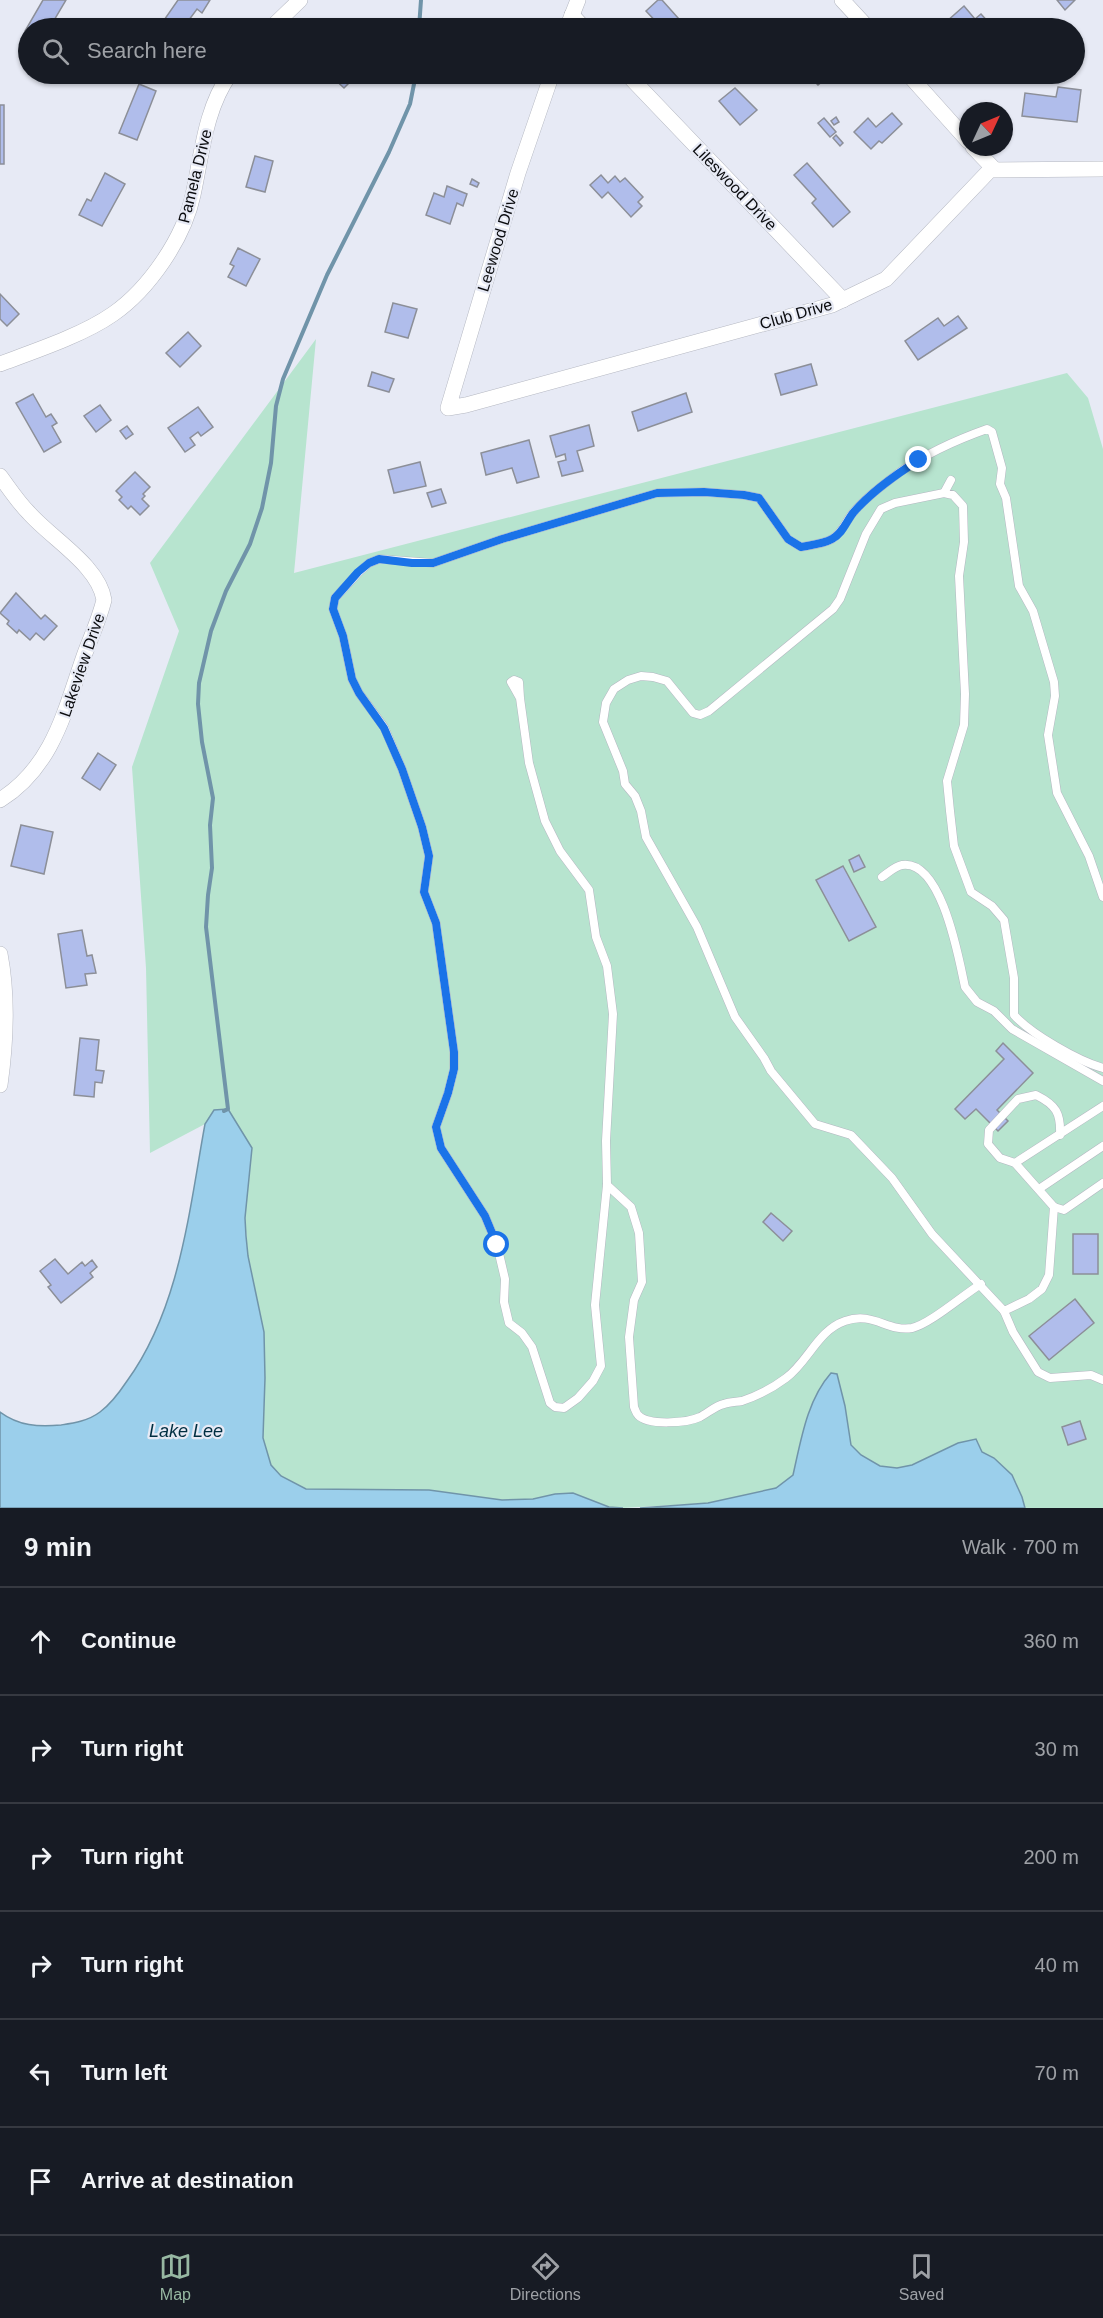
<!DOCTYPE html>
<html lang="en">
<head>
<meta charset="utf-8">
<style>
  :root { --surface:#171b24; --page:#20242c; --text:#f1f3f6; --muted:#9ea1a6; --line:#363941; --accent:#97b8a2 }
  body { margin:0; font-family:Helvetica,sans-serif; background:var(--page); color:var(--text) }
  .compass { position:absolute; left:959px; top:102px; width:54px; height:54px; border-radius:50%; background:var(--surface); box-shadow:0 2px 4px #0004; rotate:46deg }
  .stop { position:absolute; width:18px; height:18px; margin:-14px; border:4px solid #1a73e8; border-radius:50%; background:#fff }
  .stop.end { background:#1a73e8; border-color:#fff; box-shadow:0 2px 6px #0008 }
  .list { margin:0; padding:0; list-style:none }
  h2 { display:flex; justify-content:space-between; align-items:center; height:78px; margin:0; padding:0 24px; font-size:26px }
  h2 small { font-size:20px; font-weight:400; color:var(--muted) }
  .list li { display:grid; grid-template-columns:39px 1fr auto; gap:18px; align-items:center; box-sizing:border-box; height:108px; padding:0 24px; border-top:2px solid var(--line) }
  .list b { display:block; font-size:22px; white-space:nowrap }
  .list em { font-size:20px; font-style:normal; color:var(--muted) }
  .icon { flex:none; width:33px; height:33px; fill:none; stroke:currentColor; stroke-width:2; stroke-linecap:round; stroke-linejoin:round }
  .map { position:relative; flex:none; width:1103px; height:1508px; overflow:hidden }
  .search { position:absolute; background:var(--surface); box-shadow:0 2px 4px #0004; left:18px; right:18px; top:18px; height:66px; display:flex; align-items:center; gap:15px; box-sizing:border-box; padding:0 21px; border-radius:33px; color:var(--muted); font-size:22px }
  .sheet { height:726px; background:var(--surface) }
  nav { display:flex; justify-content:space-around; align-items:center; box-sizing:border-box; height:84px; border-top:2px solid var(--line); background:var(--surface); font-size:16px; color:var(--muted) }
  nav a { display:grid; justify-items:center; gap:3px }
  nav .on { color:var(--accent) }
  .map>svg:first-child { display:block }
</style>
</head>
<body>
<div class="map">
<svg width="1103" height="1508" viewBox="0 0 1103 1508">
  <rect width="100%" height="100%" fill="#e7eaf5"/>
  <path fill="#b7e4cf" d="M 316,339 L 294,573 L 1067,373 L 1088,398 L 1103,449 L 1103,1508 L 1025,1508 C 1019,1482 1006,1463 982,1452 L 978,1442 L 912,1465 L 897,1468 L 880,1466 L 861,1455 L 851,1445 L 845,1406 L 837,1374 L 810,1409 L 793,1475 L 776,1488 L 708,1503 L 623,1508 L 609,1507 L 573,1493 L 555,1494 L 533,1499 L 502,1500 L 429,1490 L 333,1491 L 306,1489 L 298,1487 L 281,1476 L 271,1465 L 266,1456 L 263,1438 L 265,1378 L 248,1256 L 245,1218 L 228,1109 L 214,1110 L 205,1124 L 150,1153 L 146,968 L 132,767 L 179,631 L 150,563 Z"/>
  <g fill="#9bcfeb" stroke="#7094a9" stroke-width="1.5">
    <path d="M 228,1109 L 252,1148 L 245,1218 L 246,1236 L 248,1256 L 264,1332 L 265,1378 L 263,1438 L 271,1465 L 281,1476 L 306,1489 L 429,1490 L 502,1500 L 533,1499 L 555,1494 L 573,1493 L 609,1507 L 623,1508 L 0,1508 L 0,1412 C 19,1426 38,1427 61,1425 C 74,1423 88,1421 100,1412 C 111,1404 119,1393 127,1381 C 180,1308 189,1211 205,1124 L 214,1110 Z"/>
    <path d="M 831,1373 L 837,1374 L 845,1406 L 851,1445 L 861,1455 L 880,1466 L 897,1468 L 912,1465 L 958,1443 L 976,1439 L 982,1452 L 994,1458 L 1012,1475 L 1022,1497 L 1025,1508 L 640,1508 L 708,1503 L 776,1488 L 793,1475 C 801,1440 807,1400 831,1373 Z"/>
  </g>
  <g fill="none" stroke-linecap="round" stroke-linejoin="round">
    <g stroke="#7094a9" stroke-width="4">
      <polyline points="419,28 421,0"/>
      <polyline points="224,1111 228,1109 206,927 208,895 212,868 210,825 213,798 202,742 198,704 199,683 211,631 226,591 250,544 262,508 271,463 276,406 283,379 327,275 389,152 410,104 416,74"/>
    </g>
  </g>
  <g fill="#b0bdeb" stroke="#8c8f98" stroke-width="1.5">
    <polygon points="43,0 66,0 50,27 53,28 28,28 28,33 25,31"/>
    <polygon points="178,0 210,0 202,13 197,9 183,28 169,28 162,23"/>
    <polygon points="658,0 662,0 687,28 662,28 646,11"/>
    <polygon points="1057,0 1075,0 1065,10"/>
    <polygon points="964,6 975,19 981,14 992,26 990,28 953,28 946,22"/>
    <polygon points="1023,21 1029,26 1027,28 1018,28"/>
    <polygon points="329,74 358,74 344,88"/>
    <polygon points="807,74 831,74 818,85"/>
    <polygon points="139,84 156,91 137,140 119,133"/>
    <polygon points="1058,87 1081,90 1077,122 1022,116 1025,93 1056,97"/>
    <polygon points="735,88 757,110 740,125 719,101"/>
    <rect x="0" y="105" width="4" height="59"/>
    <polygon points="892,113 902,124 882,143 879,141 871,149 854,132 868,118 876,127"/>
    <polygon points="836,117 839,122 834,125 831,121"/>
    <polygon points="824,118 836,132 830,137 818,123"/>
    <polygon points="836,135 843,143 840,146 833,138"/>
    <polygon points="255,156 273,161 265,192 246,187"/>
    <polygon points="807,163 850,212 833,227 812,203 816,199 794,175"/>
    <polygon points="105,173 125,184 102,226 79,215 87,199 91,201"/>
    <polygon points="601,175 608,183 615,176 620,182 625,178 643,197 638,202 642,206 631,217 608,192 602,198 590,185"/>
    <polygon points="472,179 479,183 477,187 470,184"/>
    <polygon points="447,186 467,194 463,206 457,203 450,224 426,215 434,193 444,197"/>
    <polygon points="238,248 260,259 246,286 228,277 234,266 230,264"/>
    <polygon points="0,294 19,314 7,326 0,319"/>
    <polygon points="393,303 417,309 408,338 385,332"/>
    <polygon points="958,316 967,328 918,360 905,341 938,318 944,326"/>
    <polygon points="188,332 201,346 180,367 166,353"/>
    <polygon points="811,364 817,385 781,395 775,374"/>
    <polygon points="372,372 394,379 389,392 368,386"/>
    <polygon points="686,393 692,412 638,431 632,412"/>
    <polygon points="33,394 46,417 51,414 57,423 52,426 61,442 44,452 16,403"/>
    <polygon points="100,405 111,420 96,432 84,416"/>
    <polygon points="198,407 213,427 201,436 198,432 190,438 195,445 185,452 168,428"/>
    <polygon points="589,425 594,446 577,451 583,471 562,476 558,462 566,460 565,454 556,457 550,436"/>
    <polygon points="127,426 133,434 126,439 120,431"/>
    <polygon points="529,440 539,477 517,483 512,468 486,475 481,453"/>
    <polygon points="420,462 426,486 394,493 388,470"/>
    <polygon points="135,472 150,487 143,494 145,496 142,499 149,506 140,515 131,506 128,509 119,500 122,497 116,491"/>
    <polygon points="441,489 446,503 432,507 427,493"/>
    <polygon points="16,593 41,619 45,615 57,626 44,640 36,633 30,640 19,630 17,633 7,624 9,621 0,613"/>
    <polygon points="98,753 116,765 100,790 82,778"/>
    <polygon points="21,825 53,832 44,874 11,866"/>
    <polygon points="859,855 865,867 854,872 849,860"/>
    <polygon points="843,866 876,927 849,941 816,880"/>
    <polygon points="82,930 87,956 92,955 96,973 85,974 87,985 66,988 58,934"/>
    <polygon points="80,1038 99,1040 96,1070 104,1071 102,1083 95,1082 94,1097 74,1095"/>
    <polygon points="1003,1043 1033,1073 997,1110 1008,1121 998,1131 976,1109 965,1119 955,1109 1004,1059 996,1051"/>
    <polygon points="771,1213 792,1231 783,1241 763,1222"/>
    <rect x="1073" y="1234" width="25" height="40"/>
    <polygon points="55,1259 68,1274 82,1262 85,1266 92,1260 97,1267 90,1273 93,1277 61,1303 48,1287 51,1285 40,1271"/>
    <polygon points="1075,1299 1094,1323 1049,1360 1029,1336"/>
    <polygon points="1080,1421 1086,1439 1068,1445 1062,1427"/>
  </g>
  <g fill="none" stroke-linecap="round" stroke-linejoin="round">
    <g stroke="#b4b7c1" stroke-width="9">
      <g id="lane">
        <path d="M 951,480 L 944,493 L 953,495 L 963,506 L 964,542 L 959,576 L 965,694 L 964,725 L 947,781 L 950,811 L 954,846 L 971,892 L 992,906 L 1004,920 L 1014,978 L 1014,1015 C 1031,1034 1078,1061 1103,1068"/>
        <polyline points="944,493 895,503 881,509 866,534 840,599 833,609 709,711 700,715 693,713 667,681 653,677 641,676 628,680 614,689 606,703 603,722 623,771 625,784 635,796 641,811 646,837 697,927 735,1017 764,1058 771,1071 815,1124 851,1135 892,1178 932,1234 1004,1311 1029,1299 1042,1289 1049,1275 1054,1207"/>
        <path d="M 520,698 L 511,682 L 514,680 L 519,682 L 520,698 L 529,763 L 545,821 L 560,851 L 589,890 L 596,937 L 607,966 L 613,1014 L 606,1141 L 607,1185 L 595,1305 L 601,1366 L 593,1381 L 578,1398 L 564,1408 L 555,1407 L 550,1403 L 532,1347 L 522,1333 L 509,1323 L 504,1302 L 505,1279 L 497,1245 L 485,1216 L 441,1148 L 436,1127 L 448,1093 L 454,1069 L 454,1052 L 436,923 L 424,892 L 429,856 L 422,827 L 402,769 L 384,727 L 359,693 L 352,679 L 343,636 L 333,609 L 335,598 L 359,572 L 369,563 L 379,559 L 433,563 L 502,539 L 657,493 L 704,492 L 744,495 L 759,498 L 788,539 L 801,547 C 811,545 823,544 832,539 C 842,533 845,523 852,514 C 865,498 884,484 900,472 C 927,453 956,440 987,429 L 992,432 L 1002,468 L 1000,484 L 1006,498 L 1019,586 L 1033,611 L 1054,682 L 1055,696 L 1048,735 L 1057,793 L 1089,856 L 1103,897"/>
        <path d="M 882,877 C 888,873 895,866 902,865 C 942,859 959,960 965,987 L 977,1002 L 994,1011 L 1012,1029 L 1103,1081"/>
        <path d="M 1060,1135 C 1061,1113 1056,1105 1036,1095 L 1018,1099 L 989,1130 L 988,1144 L 1000,1158 L 1015,1163 L 1054,1207 L 1064,1210 L 1103,1183"/>
        <polyline points="1015,1163 1103,1106"/>
        <path d="M 607,1185 L 631,1207 L 639,1233 L 642,1282 L 634,1300 L 629,1337 L 634,1407 C 635,1409 636,1413 638,1415 C 648,1426 687,1423 700,1417 C 708,1413 715,1406 724,1404 C 729,1402 736,1402 742,1401 C 757,1396 774,1387 786,1378 C 808,1362 818,1330 845,1321 C 873,1311 887,1332 912,1328 C 930,1324 963,1295 981,1284"/>
        <polyline points="1039,1189 1103,1146"/>
        <polyline points="1004,1311 1013,1332 1038,1372 1050,1378 1091,1375 1103,1380"/>
      </g>
    </g>
    <g stroke="#b4b7c1" stroke-width="16">
      <g id="street">
        <polyline points="842,0 868,28"/>
        <polyline points="572,15 584,28"/>
        <polyline points="271,28 300,0"/>
        <polyline points="567,28 578,0"/>
        <polyline points="552,74 518,173 448,408 466,405 832,305 886,279 990,170 1103,169"/>
        <polyline points="627,74 843,300"/>
        <polyline points="908,74 968,141"/>
        <polyline points="973,147 994,169"/>
        <path d="M 0,364 C 35,351 83,335 113,314 C 149,289 184,238 193,195 C 202,154 205,109 230,74"/>
        <path d="M 0,476 C 9,488 18,502 29,513 C 52,539 99,566 104,600 C 99,620 91,637 84,656 C 65,710 53,767 0,800"/>
        <path d="M 0,954 C 8,996 6,1042 0,1085"/>
      </g>
    </g>
    <use href="#lane" stroke="#fff" stroke-width="8"/>
    <use href="#street" stroke="#fff" stroke-width="15"/>
  </g>
  <g fill="none" stroke-linecap="round" stroke-linejoin="round">
    <path stroke="#1a73e8" stroke-width="8" d="M 497,1245 L 485,1216 L 441,1148 L 436,1127 L 448,1093 L 454,1069 L 454,1052 L 436,923 L 424,892 L 429,856 L 422,827 L 402,769 L 384,728 L 359,693 L 352,679 L 343,636 L 333,609 L 335,598 L 358,572 L 369,563 L 379,559 L 412,563 L 433,563 L 502,539 L 657,493 L 704,492 L 744,495 L 759,498 L 788,539 L 801,547 C 811,545 823,544 832,539 C 843,533 846,522 853,513 C 871,492 895,475 919,460"/>
  </g>
  <g text-anchor="middle" dominant-baseline="central" stroke-width="4.5" stroke-linejoin="round" paint-order="stroke">
    <g font-size="16" fill="#0a0b0e" stroke="#e7eaf5">
      <text transform="translate(195 176) rotate(-76)">Pamela Drive</text>
      <text transform="translate(735 187) rotate(46)">Lileswood Drive</text>
      <text transform="translate(498 240) rotate(-73)">Leewood Drive</text>
      <text transform="translate(796 314) rotate(-16)">Club Drive</text>
      <text transform="translate(82 665) rotate(-71)">Lakeview Drive</text>
    </g>
    <g font-size="18" font-style="italic" fill="#002e41" stroke="#e7eaf5">
      <text x="186" y="1431">Lake Lee</text>
    </g>
  </g>
</svg>
<svg class="compass" viewBox="-18 -18 36 36"><path d="M0-13l5 13h-10z" fill="#e53935"/><path d="M0 13l5-13h-10z" fill="#9ea1a6"/></svg>
<div class="stop" style="left:497px;top:1245px"></div>
<div class="stop end" style="left:919px;top:460px"></div>
<div class="search"><svg class="icon" aria-label="search" viewBox="0 0 24 24"><circle cx="10" cy="10" r="6"/><path d="M15 15l6 6"/></svg>Search here</div>
</div>
<section class="sheet">
<h2>9 min<small>Walk · 700 m</small></h2>
<ul class="list">
<li><svg class="icon" aria-label="ahead" viewBox="0 0 24 24"><path d="M12 20V5M6 11l6-6 6 6"/></svg><div><b>Continue</b></div><em>360 m</em></li>
<li><svg class="icon" aria-label="right" viewBox="0 0 24 24"><path d="M7 20v-9h11M14 6l5 5-5 5"/></svg><div><b>Turn right</b></div><em>30 m</em></li>
<li><svg class="icon" aria-label="right" viewBox="0 0 24 24"><path d="M7 20v-9h11M14 6l5 5-5 5"/></svg><div><b>Turn right</b></div><em>200 m</em></li>
<li><svg class="icon" aria-label="right" viewBox="0 0 24 24"><path d="M7 20v-9h11M14 6l5 5-5 5"/></svg><div><b>Turn right</b></div><em>40 m</em></li>
<li><svg class="icon" aria-label="left" viewBox="0 0 24 24"><path d="M17 20v-9H6M10 6l-5 5 5 5"/></svg><div><b>Turn left</b></div><em>70 m</em></li>
<li><svg class="icon" aria-label="arrive" viewBox="0 0 24 24"><path d="M6 21V4h12l-3 4 3 4H6"/></svg><div><b>Arrive at destination</b></div></li>
</ul>
</section>
<nav>
<a class="on"><svg class="icon" aria-label="map" viewBox="0 0 24 24"><path d="M3 6l6-2 6 2 6-2v14l-6 2-6-2-6 2zM9 4v14M15 6v14"/></svg>Map</a>
<a><svg class="icon" aria-label="directions" viewBox="0 0 24 24"><path d="M12 3l9 9-9 9-9-9zM9 14v-3h6M13 9l2 2-2 2"/></svg>Directions</a>
<a><svg class="icon" aria-label="saved" viewBox="0 0 24 24"><path d="M7 4h10v16l-5-4-5 4z"/></svg>Saved</a>
</nav>
</body>
</html>
